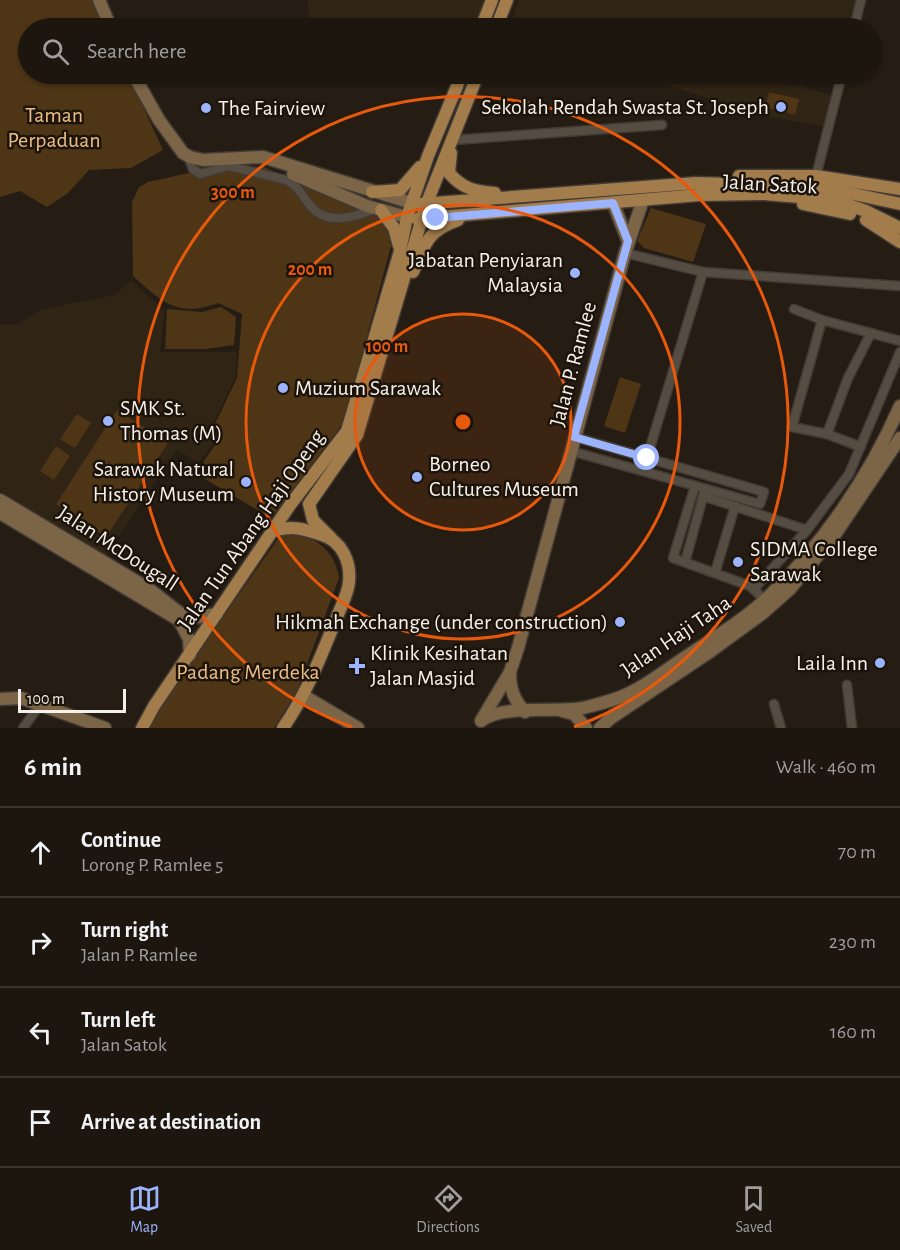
<!DOCTYPE html>
<html lang="en">
<head>
<meta charset="utf-8">
<style>
  :root { --surface:#1c160f; --page:#251f18; --text:#f1f3f6; --muted:#a09f9e; --line:#3a352f; --accent:#9bb4fd }
  body { margin:0; font-family:"Alegreya Sans",sans-serif; background:var(--page); color:var(--text) }
  .scale { position:absolute; left:18px; bottom:15px; width:108px; box-sizing:border-box; padding-left:6px; border:3px solid #f6f0ea; border-top:0; font-size:16px; line-height:21px; white-space:nowrap; color:#f6f0ea; -webkit-text-stroke:4px #1c140b; paint-order:stroke }
  .stop { position:absolute; width:18px; height:18px; margin:-14px; border:4px solid #9bb4fd; border-radius:50%; background:#fff }
  .stop.end { background:#9bb4fd; border-color:#fff; box-shadow:0 2px 6px #0008 }
  .list { margin:0; padding:0; list-style:none }
  h2 { display:flex; justify-content:space-between; align-items:center; height:78px; margin:0; padding:0 24px; font-size:26px }
  h2 small { font-size:20px; font-weight:400; color:var(--muted) }
  .list li { display:grid; grid-template-columns:39px 1fr auto; gap:18px; align-items:center; box-sizing:border-box; height:90px; padding:0 24px; border-top:2px solid var(--line) }
  .list b { display:block; font-size:22px; white-space:nowrap }
  .list p { margin:0; font-size:20px; white-space:nowrap; color:var(--muted) }
  .list em { font-size:20px; font-style:normal; color:var(--muted) }
  .icon { flex:none; width:33px; height:33px; fill:none; stroke:currentColor; stroke-width:2; stroke-linecap:round; stroke-linejoin:round }
  .map { position:relative; flex:none; width:900px; height:728px; overflow:hidden }
  .search { position:absolute; background:var(--surface); box-shadow:0 2px 4px #0004; left:18px; right:18px; top:18px; height:66px; display:flex; align-items:center; gap:15px; box-sizing:border-box; padding:0 21px; border-radius:33px; color:var(--muted); font-size:22px }
  .sheet { height:438px; background:var(--surface) }
  nav { display:flex; justify-content:space-around; align-items:center; box-sizing:border-box; height:84px; border-top:2px solid var(--line); background:var(--surface); font-size:16px; color:var(--muted) }
  nav a { display:grid; justify-items:center; gap:3px }
  nav .on { color:var(--accent) }
  .map>svg:first-child { display:block }
</style>
</head>
<body>
<div class="map">
<svg width="900" height="728" viewBox="0 0 900 728">
  <rect width="100%" height="100%" fill="#251d14"/>
  <g fill="#302415">
    <polygon points="307,0 488,0 477,28 311,28"/>
    <polygon points="519,0 856,0 849,28 509,28"/>
    <polygon points="636,74 758,74 758,76 832,95 825,127 752,113"/>
    <polygon points="131,280 165,311 160,352 237,352 236,376 209,433 213,444 198,463 177,449 106,555 0,491 0,325 16,325 43,309 115,295"/>
  </g>
  <g fill="#4d3515">
    <polygon points="0,0 96,0 108,28 28,28 28,74 128,74 163,150 131,168 89,170 68,193 47,207 20,191 0,197"/>
    <polygon points="769,92 799,99 795,115 765,107"/>
    <path d="M 230,164 L 264,167 L 360,207 L 382,220 L 389,231 L 391,246 L 344,422 L 271,518 L 200,476 L 204,461 L 215,445 L 211,432 L 237,378 L 242,314 L 218,303 C 177,318 162,302 133,276 L 132,202 L 139,187 L 148,182 Z"/>
    <polygon points="651,208 706,224 693,262 644,248 637,241"/>
    <polygon points="221,307 236,317 234,345 205,349 165,349 167,309 202,312"/>
    <polygon points="620,377 641,384 625,433 604,426"/>
    <polygon points="117,410 168,443 106,537 56,504"/>
    <polygon points="77,414 91,423 75,448 60,439"/>
    <polygon points="56,446 70,456 54,480 40,471"/>
    <path d="M 297,532 C 320,541 335,553 339,578 L 297,691 L 274,728 L 150,728 L 156,712 L 280,536 Z"/>
  </g>
  <g fill="none" stroke-linecap="round" stroke-linejoin="round">
    <g stroke="#413a35" stroke-width="11">
      <g id="street">
        <polyline points="854,28 861,0"/>
        <polyline points="453,140 662,125"/>
        <path d="M 188,156 L 193,169 L 200,174 L 229,166 L 286,180 C 298,186 301,194 309,204 C 326,227 354,217 376,209"/>
        <polyline points="816,176 842,74"/>
        <polyline points="625,253 703,272 900,286"/>
        <polyline points="794,309 822,320 900,341"/>
        <polyline points="822,320 792,427 827,434 861,447"/>
        <polyline points="827,434 848,378 871,333"/>
        <polyline points="571,451 760,504 764,492 575,437"/>
        <polyline points="643,471 703,272"/>
        <polyline points="695,486 673,558 750,586 765,600"/>
        <polyline points="703,496 807,530"/>
        <polyline points="685,562 704,493"/>
        <polyline points="715,573 735,506"/>
        <polyline points="754,589 807,530 849,474 900,352"/>
        <polyline points="847,685 852,728"/>
        <polyline points="774,704 781,728"/>
        <polyline points="23,728 37,709"/>
      </g>
    </g>
    <g stroke="#413a35" stroke-width="15">
      <g id="secondary">
        <polyline points="99,0 111,28"/>
        <polyline points="133,74 159,120 183,153 190,157 203,160 263,157 412,203"/>
        <polyline points="293,174 367,206 407,217"/>
        <polyline points="613,203 628,241"/>
        <polyline points="0,500 149,589 181,614 192,618 217,614"/>
        <polyline points="0,513 179,620 189,639 190,655"/>
        <path d="M 510,673 C 510,689 514,700 525,712"/>
        <polyline points="304,696 358,728"/>
        <polyline points="0,699 21,698 105,728"/>
        <polyline points="562,711 574,714 586,728"/>
        <polyline points="482,719 510,672 518,648 625,253 642,203"/>
        <path d="M 481,721 C 503,704 555,713 583,708 C 595,705 607,702 618,698 C 642,689 663,672 684,658 C 712,639 741,622 766,599 C 822,546 869,477 900,406"/>
        <polyline points="600,728 611,718 711,651 763,613 790,589 834,536 900,438"/>
      </g>
    </g>
    <g stroke="#413a35" stroke-width="15">
      <g id="primary">
        <polyline points="481,28 492,0"/>
        <polyline points="496,28 507,0"/>
        <path d="M 451,153 L 449,173 C 463,189 474,191 495,193"/>
        <polyline points="739,176 816,176 900,189"/>
        <polyline points="372,192 400,190 420,167"/>
        <polyline points="421,204 696,183 816,186 900,204"/>
        <polyline points="803,204 850,214"/>
        <polyline points="381,210 394,228 399,246"/>
        <polyline points="417,219 699,195 764,194 834,200 866,211 900,228"/>
        <polyline points="866,220 900,242"/>
        <path d="M 413,272 C 425,244 427,231 458,220"/>
        <path d="M 273,531 C 292,525 304,529 322,535 C 342,541 351,562 349,582 C 348,594 341,606 337,617 C 321,656 307,693 283,728"/>
        <polyline points="331,538 313,520 309,504 357,435 426,205 478,74"/>
        <polyline points="142,728 154,706 290,505 347,431 400,251 407,217 428,156 462,74"/>
      </g>
    </g>
    <use href="#street" stroke="#564d42" stroke-width="8"/>
    <use href="#secondary" stroke="#7c6546" stroke-width="12"/>
    <use href="#primary" stroke="#a27c4b" stroke-width="12"/>
  </g>
  <g fill="none" stroke-linecap="round" stroke-linejoin="round">
    <polyline stroke="#9bb4fd" stroke-width="8" points="436,218 613,203 628,241 574,437 647,458"/>
  </g>
  <circle cx="463" cy="422" r="108" fill="#e8590c" fill-opacity=".12"/>
  <g fill="none" stroke="#e8590c" stroke-width="3">
    <circle cx="463" cy="422" r="108"/>
    <circle cx="463" cy="422" r="217"/>
    <path d="M352 727A325 325 0 1 1 574 727"/>
  </g>
  <g fill="#9bb4fd" stroke="#1c140b" stroke-width="2">
    <circle cx="781" cy="107" r="6"/>
    <circle cx="206" cy="108" r="6"/>
    <circle cx="575" cy="273" r="6"/>
    <circle cx="283" cy="388" r="6"/>
    <circle cx="108" cy="421" r="6"/>
    <circle cx="417" cy="477" r="6"/>
    <circle cx="246" cy="482" r="6"/>
    <circle cx="738" cy="562" r="6"/>
    <circle cx="620" cy="622" r="6"/>
    <circle cx="880" cy="663" r="6"/>
    <path d="M354 657h6v6h6v6h-6v6h-6v-6h-6v-6h6z"/>
  </g>
  <g text-anchor="middle" dominant-baseline="central" stroke-width="5" stroke-linejoin="round" paint-order="stroke">
    <g font-size="22" fill="#f6f0ea" stroke="#1c140b" text-anchor="start">
      <text x="769" y="107" text-anchor="end">Sekolah Rendah Swasta St. Joseph</text>
      <text x="218" y="108">The Fairview</text>
      <text x="563" y="260" text-anchor="end">Jabatan Penyiaran<tspan x="563" dy="25">Malaysia</tspan></text>
      <text x="295" y="388">Muzium Sarawak</text>
      <text x="120" y="408">SMK St.<tspan x="120" dy="25">Thomas (M)</tspan></text>
      <text x="429" y="464">Borneo<tspan x="429" dy="25">Cultures Museum</tspan></text>
      <text x="234" y="469" text-anchor="end">Sarawak Natural<tspan x="234" dy="25">History Museum</tspan></text>
      <text x="750" y="549">SIDMA College<tspan x="750" dy="25">Sarawak</tspan></text>
      <text x="608" y="622" text-anchor="end">Hikmah Exchange (under construction)</text>
      <text x="370" y="653">Klinik Kesihatan<tspan x="370" dy="25">Jalan Masjid</tspan></text>
      <text x="868" y="663" text-anchor="end">Laila Inn</text>
    </g>
    <g font-size="22" fill="#ecbd83" stroke="#1c140b">
      <text x="54" y="115">Taman<tspan x="54" dy="25">Perpaduan</tspan></text>
      <text x="248" y="672">Padang Merdeka</text>
    </g>
    <g font-size="22" fill="#f6f0ea" stroke="#1c140b">
      <text transform="translate(770 184) rotate(3)">Jalan Satok</text>
      <text transform="translate(573 364) rotate(-75)">Jalan P. Ramlee</text>
      <text transform="translate(251 530) rotate(-55)">Jalan Tun Abang Haji Openg</text>
      <text transform="translate(118 548) rotate(33)">Jalan McDougall</text>
      <text transform="translate(676 636) rotate(-34)">Jalan Haji Taha</text>
    </g>
  </g>
  <circle cx="463" cy="422" r="9" fill="#e8590c" stroke="#1c140b" stroke-width="3"/>
  <g font-size="18" text-anchor="middle" font-weight="bold" fill="#e8590c" stroke="#1c140b" stroke-width="5" stroke-linejoin="round" paint-order="stroke">
    <text x="233" y="198">300 m</text>
    <text x="310" y="275">200 m</text>
    <text x="387" y="352">100 m</text>
  </g>
</svg>
<div class="scale">100 m</div>
<div class="stop" style="left:647px;top:458px"></div>
<div class="stop end" style="left:436px;top:218px"></div>
<div class="search"><svg class="icon" aria-label="search" viewBox="0 0 24 24"><circle cx="10" cy="10" r="6"/><path d="M15 15l6 6"/></svg>Search here</div>
</div>
<section class="sheet">
<h2>6 min<small>Walk · 460 m</small></h2>
<ul class="list">
<li><svg class="icon" aria-label="ahead" viewBox="0 0 24 24"><path d="M12 20V5M6 11l6-6 6 6"/></svg><div><b>Continue</b><p>Lorong P. Ramlee 5</p></div><em>70 m</em></li>
<li><svg class="icon" aria-label="right" viewBox="0 0 24 24"><path d="M7 20v-9h11M14 6l5 5-5 5"/></svg><div><b>Turn right</b><p>Jalan P. Ramlee</p></div><em>230 m</em></li>
<li><svg class="icon" aria-label="left" viewBox="0 0 24 24"><path d="M17 20v-9H6M10 6l-5 5 5 5"/></svg><div><b>Turn left</b><p>Jalan Satok</p></div><em>160 m</em></li>
<li><svg class="icon" aria-label="arrive" viewBox="0 0 24 24"><path d="M6 21V4h12l-3 4 3 4H6"/></svg><div><b>Arrive at destination</b></div></li>
</ul>
</section>
<nav>
<a class="on"><svg class="icon" aria-label="map" viewBox="0 0 24 24"><path d="M3 6l6-2 6 2 6-2v14l-6 2-6-2-6 2zM9 4v14M15 6v14"/></svg>Map</a>
<a><svg class="icon" aria-label="directions" viewBox="0 0 24 24"><path d="M12 3l9 9-9 9-9-9zM9 14v-3h6M13 9l2 2-2 2"/></svg>Directions</a>
<a><svg class="icon" aria-label="saved" viewBox="0 0 24 24"><path d="M7 4h10v16l-5-4-5 4z"/></svg>Saved</a>
</nav>
</body>
</html>
